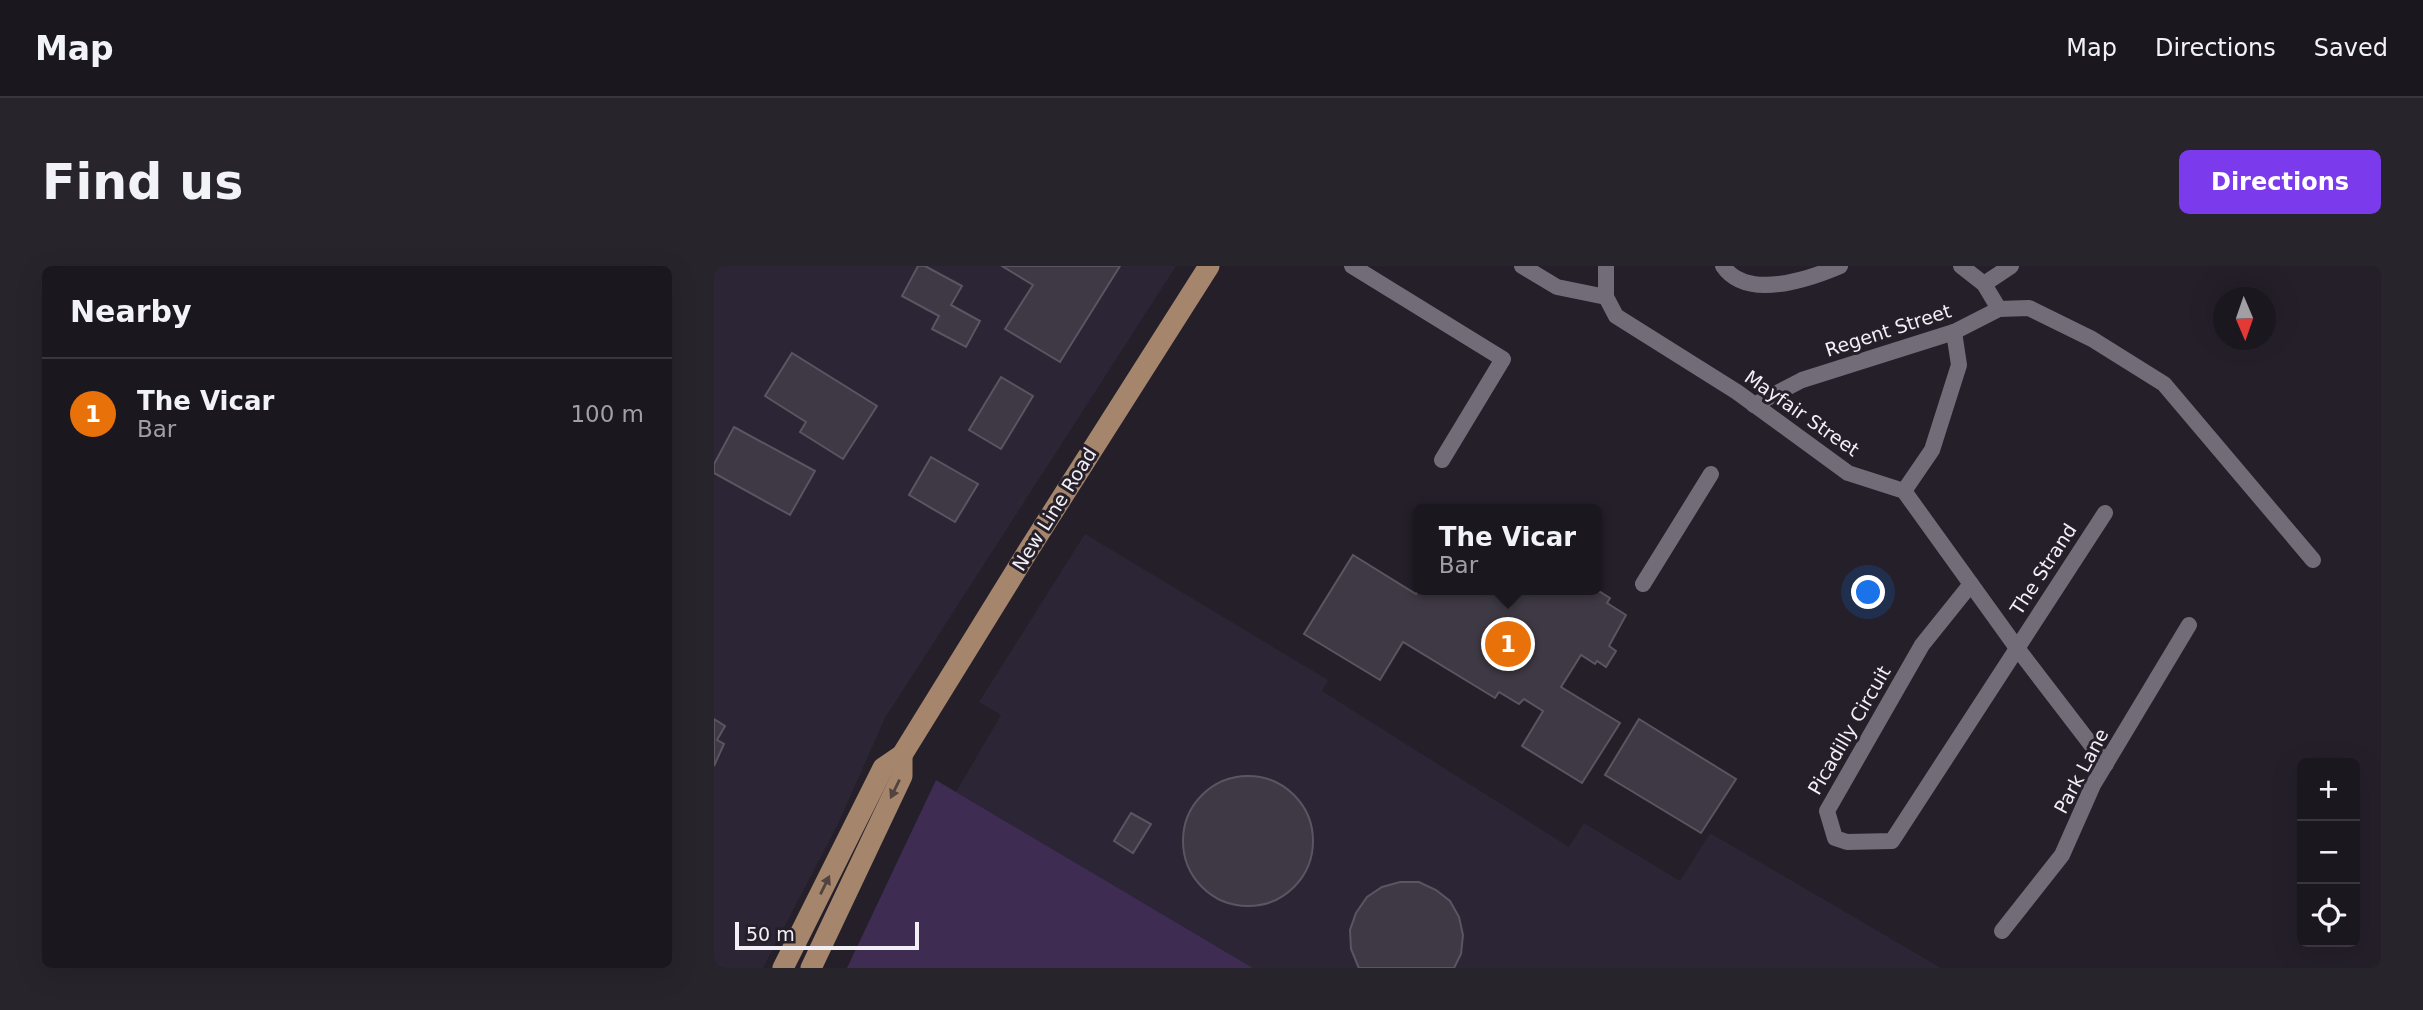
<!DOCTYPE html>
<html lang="en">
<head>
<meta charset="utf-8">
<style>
  :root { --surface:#1b171f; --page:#28242c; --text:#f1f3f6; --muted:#a09fa4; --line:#39363d; --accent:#7c3aed }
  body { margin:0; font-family:"DejaVu Sans",sans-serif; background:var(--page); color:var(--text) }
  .controls { position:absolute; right:21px; bottom:21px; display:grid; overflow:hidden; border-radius:10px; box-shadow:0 7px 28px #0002 }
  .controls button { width:63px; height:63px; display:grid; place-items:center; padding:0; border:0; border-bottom:2px solid var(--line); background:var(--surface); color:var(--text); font:35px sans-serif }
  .compass { position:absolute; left:1499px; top:21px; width:63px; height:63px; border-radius:50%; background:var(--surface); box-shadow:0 7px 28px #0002; rotate:178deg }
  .scale { position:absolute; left:21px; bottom:18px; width:184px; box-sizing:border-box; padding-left:7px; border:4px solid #f2eff6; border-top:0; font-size:19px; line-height:24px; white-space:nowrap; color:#f2eff6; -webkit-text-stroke:5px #241f29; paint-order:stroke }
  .you { position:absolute; left:1155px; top:327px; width:24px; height:24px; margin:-18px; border:5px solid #fff; border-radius:50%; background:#1a73e8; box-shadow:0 0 0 10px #1a73e833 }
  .badge { display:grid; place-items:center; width:46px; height:46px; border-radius:50%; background:var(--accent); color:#fff; font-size:23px; font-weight:700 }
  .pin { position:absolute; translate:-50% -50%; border:4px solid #fff; box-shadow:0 2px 7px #0006 }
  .popup { position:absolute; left:699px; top:238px; width:189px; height:91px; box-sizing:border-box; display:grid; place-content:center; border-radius:10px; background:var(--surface); filter:drop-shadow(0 2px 5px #0005); font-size:23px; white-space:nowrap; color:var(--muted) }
  .popup b { font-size:26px; color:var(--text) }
  .popup::after { content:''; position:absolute; left:50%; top:100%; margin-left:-14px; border:14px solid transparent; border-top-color:var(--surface) }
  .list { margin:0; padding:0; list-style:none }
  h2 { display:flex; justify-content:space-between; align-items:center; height:91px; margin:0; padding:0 28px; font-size:30px }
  h2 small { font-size:23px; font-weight:400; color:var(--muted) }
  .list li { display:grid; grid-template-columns:46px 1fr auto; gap:21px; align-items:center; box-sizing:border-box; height:112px; padding:0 28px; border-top:2px solid var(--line) }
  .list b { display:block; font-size:26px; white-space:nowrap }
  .list p { margin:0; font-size:23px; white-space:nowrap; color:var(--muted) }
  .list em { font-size:23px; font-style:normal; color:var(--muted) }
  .icon { flex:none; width:38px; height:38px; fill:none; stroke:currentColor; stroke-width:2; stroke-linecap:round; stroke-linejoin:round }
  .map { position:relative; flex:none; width:1667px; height:702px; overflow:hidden; border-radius:10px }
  header { display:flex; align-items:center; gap:42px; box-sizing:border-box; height:98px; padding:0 35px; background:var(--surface); border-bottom:2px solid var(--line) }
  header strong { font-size:33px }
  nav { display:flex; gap:38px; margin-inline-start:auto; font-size:24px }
  .intro { display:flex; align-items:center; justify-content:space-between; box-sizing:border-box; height:168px; padding:0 42px }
  h1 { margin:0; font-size:49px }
  .button { padding:18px 32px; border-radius:10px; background:var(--accent); color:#fff; font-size:24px; font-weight:700 }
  main { display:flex; gap:42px; padding:0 42px }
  aside { flex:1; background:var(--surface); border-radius:10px; box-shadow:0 7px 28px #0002 }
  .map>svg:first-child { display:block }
</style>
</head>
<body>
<header>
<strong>Map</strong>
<nav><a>Map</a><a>Directions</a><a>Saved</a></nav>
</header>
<div class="intro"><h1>Find us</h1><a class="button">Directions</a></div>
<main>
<aside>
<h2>Nearby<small></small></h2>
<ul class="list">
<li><span class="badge" style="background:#e8710a">1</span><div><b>The Vicar</b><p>Bar</p></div><em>100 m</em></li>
</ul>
</aside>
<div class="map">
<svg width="1667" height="702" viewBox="0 0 1667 702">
  <rect width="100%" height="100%" fill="#241f29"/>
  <g fill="#2c2535">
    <polygon points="0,0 462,0 171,452 124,558 49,702 0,702"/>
    <polygon points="371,268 614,414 608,425 855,581 870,557 966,615 996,567 1227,702 539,702 242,526 287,449 265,436"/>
  </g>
  <polygon fill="#3e2c53" points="222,514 242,526 539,702 133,702"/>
  <g fill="#3e3944" stroke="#5a5560" stroke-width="2">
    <polygon points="204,0 211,0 248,20 237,39 266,55 252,81 218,63 225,50 188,30"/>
    <polygon points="288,0 406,0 346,96 291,63 319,19"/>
    <polygon points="78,87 163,140 129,193 86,166 92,156 51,130"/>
    <polygon points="287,111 319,130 287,183 255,164"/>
    <polygon points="20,161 101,205 76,249 0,207 0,198"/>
    <polygon points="217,191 264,218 241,256 195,229"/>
    <polygon points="639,289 702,328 705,323 883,324 896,332 893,337 912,349 895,380 902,385 892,401 883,395 881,398 867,389 847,421 906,457 868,517 808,480 829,445 810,433 805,438 785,426 781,432 689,376 666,414 590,368"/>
    <polygon points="0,453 11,460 3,474 10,478 0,500"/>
    <polygon points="925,453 1022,513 987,567 891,509"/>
    <circle cx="534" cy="575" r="65"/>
    <polygon points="417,547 437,558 419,587 400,575"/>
    <polygon points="686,616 705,616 722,624 736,635 745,651 749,669 747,688 740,702 645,702 644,700 637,683 636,664 642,647 653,631 668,621"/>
  </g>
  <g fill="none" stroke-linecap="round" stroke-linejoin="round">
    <g stroke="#716c78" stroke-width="16">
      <polyline points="638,0 789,93 728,194"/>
      <polyline points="808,0 843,21 892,31"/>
      <polyline points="892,0 892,31 902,50 1023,126 1134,207 1190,225 1303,382 1392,498"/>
      <path d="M 1009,0 C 1033,35 1095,13 1126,0"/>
      <polyline points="1247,0 1270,18 1285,43"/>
      <polyline points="1270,18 1297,0"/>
      <polyline points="1040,139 1088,114 1240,66 1285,43 1315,42 1378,73 1450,118 1599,294"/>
      <polyline points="1190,225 1218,184 1245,99 1240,66"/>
      <polyline points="929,318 997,208"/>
      <polyline points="1257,318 1208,379 1113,545 1121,572 1133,576 1178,575 1391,247"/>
      <polyline points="1288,665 1348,589 1379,519 1475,359"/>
    </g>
    <g stroke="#a5856b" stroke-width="21">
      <polyline points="69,702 169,502 188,489 314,285 495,0"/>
      <polyline points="97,702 188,510 188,489"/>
    </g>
  </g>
  <defs><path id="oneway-solid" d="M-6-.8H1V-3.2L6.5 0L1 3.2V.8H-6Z" transform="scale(1.75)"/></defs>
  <g fill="#514340">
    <use href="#oneway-solid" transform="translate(181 523) rotate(116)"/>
    <use href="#oneway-solid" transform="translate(111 619) rotate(-64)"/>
  </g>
  <g text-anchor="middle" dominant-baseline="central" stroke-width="6" stroke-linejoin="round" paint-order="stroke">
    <g font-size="19" fill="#f2eff6" stroke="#241f29">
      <text transform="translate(1174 64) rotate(-18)">Regent Street</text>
      <text transform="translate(1088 147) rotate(35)">Mayfair Street</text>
      <text transform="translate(340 243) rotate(-58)">New Line Road</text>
      <text transform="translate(1329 303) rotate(-57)">The Strand</text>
      <text transform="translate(1135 464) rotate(-60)">Picadilly Circuit</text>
      <text transform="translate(1367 505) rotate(-62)">Park Lane</text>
    </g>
  </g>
</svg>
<div class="controls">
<button>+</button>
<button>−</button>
<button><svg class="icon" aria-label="locate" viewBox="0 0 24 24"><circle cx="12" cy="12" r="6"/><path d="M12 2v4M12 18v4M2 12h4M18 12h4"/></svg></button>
</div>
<svg class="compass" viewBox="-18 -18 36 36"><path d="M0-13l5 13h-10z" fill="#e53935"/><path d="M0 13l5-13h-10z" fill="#a09fa4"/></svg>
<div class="scale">50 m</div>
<div class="you"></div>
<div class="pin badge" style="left:794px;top:378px;background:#e8710a">1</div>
<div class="popup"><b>The Vicar</b>Bar</div>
</div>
</main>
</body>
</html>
